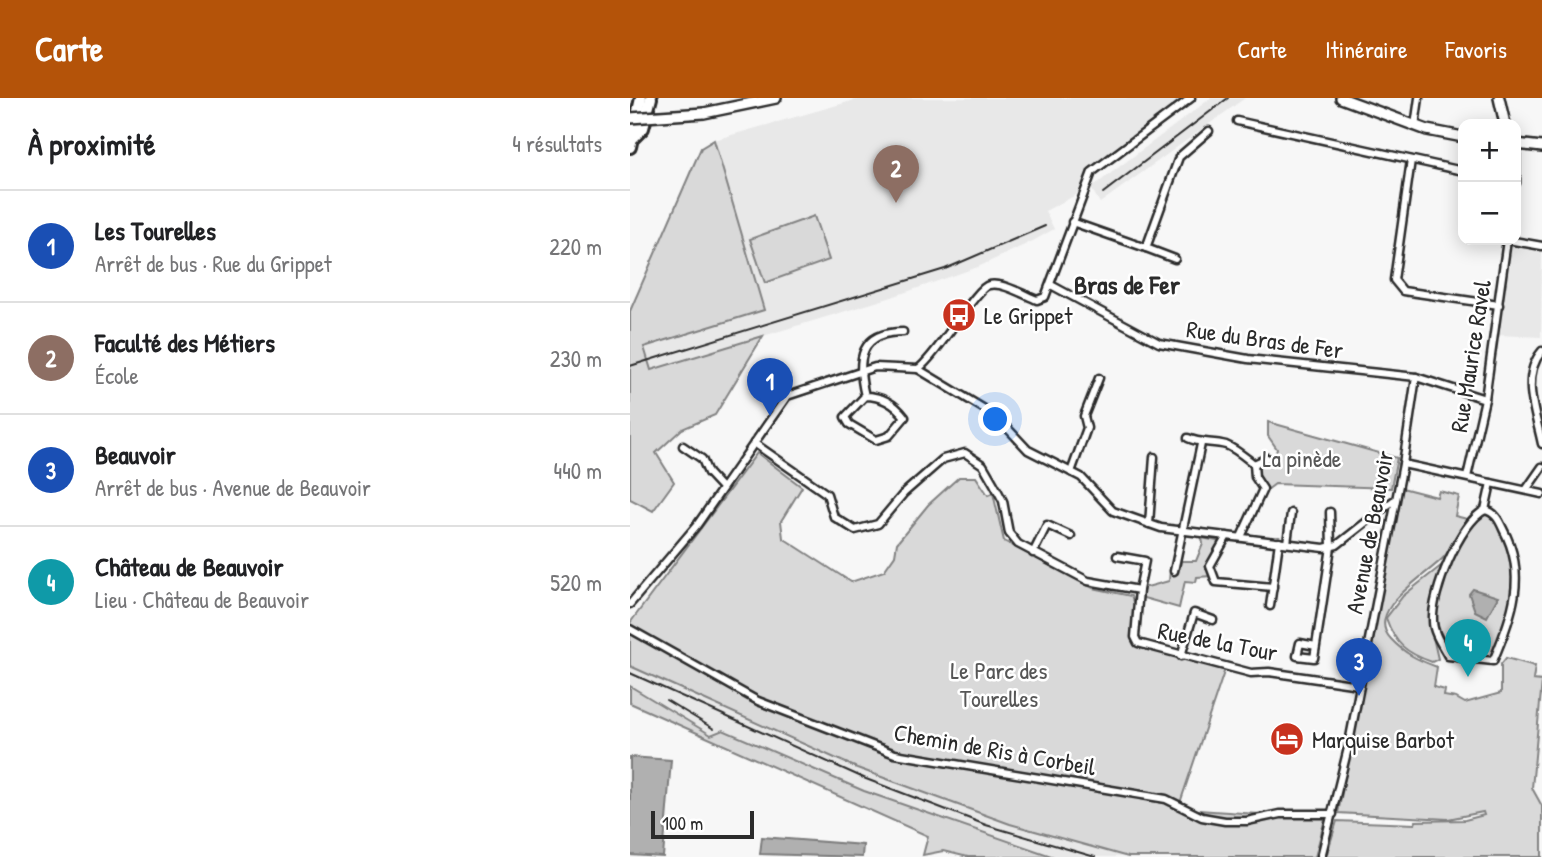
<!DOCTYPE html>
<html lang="fr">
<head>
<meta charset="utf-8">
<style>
  :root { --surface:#fff; --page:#f2f2f2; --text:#202124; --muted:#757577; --line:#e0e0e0; --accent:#b45309 }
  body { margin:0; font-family:"Patrick Hand",sans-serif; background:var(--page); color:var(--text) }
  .controls { position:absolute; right:21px; top:21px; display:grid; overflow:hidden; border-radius:14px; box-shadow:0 4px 18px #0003 }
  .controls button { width:63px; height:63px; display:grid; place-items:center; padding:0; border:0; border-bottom:2px solid var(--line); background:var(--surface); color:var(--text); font:35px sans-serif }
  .scale { position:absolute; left:21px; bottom:18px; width:103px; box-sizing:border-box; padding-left:7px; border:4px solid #2b2b2b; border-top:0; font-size:19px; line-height:24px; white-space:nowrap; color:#2b2b2b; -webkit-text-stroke:5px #fff; paint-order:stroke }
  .you { position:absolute; left:366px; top:322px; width:24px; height:24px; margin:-18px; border:5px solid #fff; border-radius:50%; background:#1a73e8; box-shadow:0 0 0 10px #1a73e833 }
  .badge { display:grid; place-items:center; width:46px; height:46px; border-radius:50%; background:var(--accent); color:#fff; font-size:23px; font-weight:700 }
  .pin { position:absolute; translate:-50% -58px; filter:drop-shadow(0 2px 4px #0008) }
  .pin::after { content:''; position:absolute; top:37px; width:24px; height:21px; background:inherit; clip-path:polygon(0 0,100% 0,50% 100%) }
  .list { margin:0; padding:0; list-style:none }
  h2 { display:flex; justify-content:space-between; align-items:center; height:91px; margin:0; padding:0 28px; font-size:30px }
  h2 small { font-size:23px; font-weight:400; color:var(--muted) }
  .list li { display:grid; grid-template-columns:46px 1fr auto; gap:21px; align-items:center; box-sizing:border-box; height:112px; padding:0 28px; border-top:2px solid var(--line) }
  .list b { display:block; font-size:26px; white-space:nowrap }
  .list p { margin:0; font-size:23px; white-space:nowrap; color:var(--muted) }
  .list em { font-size:23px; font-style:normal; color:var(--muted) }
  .map { position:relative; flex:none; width:912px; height:759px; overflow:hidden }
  header { display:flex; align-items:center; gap:42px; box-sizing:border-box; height:98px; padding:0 35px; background:var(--accent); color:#fff }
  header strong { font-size:33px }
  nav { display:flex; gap:38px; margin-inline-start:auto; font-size:24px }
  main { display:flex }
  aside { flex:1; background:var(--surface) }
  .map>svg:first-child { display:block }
</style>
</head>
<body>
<header>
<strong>Carte</strong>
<nav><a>Carte</a><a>Itinéraire</a><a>Favoris</a></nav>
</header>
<main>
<aside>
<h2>À proximité<small>4 résultats</small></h2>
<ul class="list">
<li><span class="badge" style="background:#1a4fb4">1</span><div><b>Les Tourelles</b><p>Arrêt de bus · Rue du Grippet</p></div><em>220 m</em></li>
<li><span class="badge" style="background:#8d6e63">2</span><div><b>Faculté des Métiers</b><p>École</p></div><em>230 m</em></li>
<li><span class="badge" style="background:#1a4fb4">3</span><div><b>Beauvoir</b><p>Arrêt de bus · Avenue de Beauvoir</p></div><em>440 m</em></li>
<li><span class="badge" style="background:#0f9aa8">4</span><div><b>Château de Beauvoir</b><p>Lieu · Château de Beauvoir</p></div><em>520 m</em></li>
</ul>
</aside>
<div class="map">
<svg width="912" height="759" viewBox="0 0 912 759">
  <rect width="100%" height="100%" fill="#f7f7f7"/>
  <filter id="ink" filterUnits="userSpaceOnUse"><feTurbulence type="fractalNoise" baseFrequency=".0143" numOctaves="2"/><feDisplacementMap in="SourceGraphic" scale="14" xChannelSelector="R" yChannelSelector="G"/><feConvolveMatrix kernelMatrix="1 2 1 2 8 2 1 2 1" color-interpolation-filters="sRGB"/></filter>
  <g filter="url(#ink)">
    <g fill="#e8e8e8">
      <polygon points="232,0 553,0 462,67 446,97 415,113 424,131 403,143 348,169 259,200 20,272 14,248 134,212 84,42"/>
      <polygon points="581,0 615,0 470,105 461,90"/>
      <polygon points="882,145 912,152 911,239 868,237"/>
      <polygon points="0,568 180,651 273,688 380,726 498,759 424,759 234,693 93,632 81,637 0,588"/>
    </g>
    <g fill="#d9d9d9" stroke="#828282" stroke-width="2">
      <polygon points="84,42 134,212 14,249 21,272 133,238 85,317 52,331 26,355 44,384 23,413 0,401 0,213 71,50"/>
      <polygon points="184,118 199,162 135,185 120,141"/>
      <polygon points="638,324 767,360 761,390 645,386 637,392 625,369 645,358 647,351 638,338"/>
      <path d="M 127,355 L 172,389 L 151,423 L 153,440 L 221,484 L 254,473 L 265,457 L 267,445 L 298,407 L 329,379 L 346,379 L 358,397 L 363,395 L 374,443 L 463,490 L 501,498 L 506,513 L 503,543 L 595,571 L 548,711 C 598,713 647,719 696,717 L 685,759 L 498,759 L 380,726 L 227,670 L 0,568 L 0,525 Z"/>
      <path d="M 772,390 L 807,399 L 809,393 L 829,398 L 825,418 L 837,421 C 830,433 823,448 814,459 C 798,477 733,512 761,541 C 775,556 788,562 807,569 L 804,589 L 815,592 L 814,598 L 826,600 L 835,605 L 871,595 L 871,566 L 876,560 L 905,568 L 903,582 L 912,583 L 902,690 L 912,708 L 912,759 L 696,759 L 707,723 L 785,726 L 786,723 L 835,722 L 854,717 L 853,714 L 818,721 L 708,715 Z"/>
      <polygon points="861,413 876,435 887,488 868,551 860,559 818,553 808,540 803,511 819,462 844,420"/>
      <polygon points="572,440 587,443 590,448 583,459 582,478 567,479 566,484 555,483 549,510 510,499 510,488 517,489 539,483 540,472 550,470 551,463 566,463 573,446"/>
      <path d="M 812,467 L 799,522 L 808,561 L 802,564 C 776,555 765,546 756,520 L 773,498 Z"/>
      <polygon points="0,588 81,637 93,632 234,693 424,759 338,759 313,753 293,757 298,738 0,605"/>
    </g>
    <g fill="#b0b0b0" stroke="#7b7b7b" stroke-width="2">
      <polygon points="843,491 868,499 857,519 845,513 839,496"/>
      <polygon points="0,659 41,662 33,759 0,757"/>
      <polygon points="132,739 233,747 232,759 130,756"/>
    </g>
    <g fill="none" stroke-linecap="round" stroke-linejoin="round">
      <g stroke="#2b2b2b" stroke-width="11">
        <g id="street">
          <polyline points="607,23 833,73"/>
          <polyline points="785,28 789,0"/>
          <polyline points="886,50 886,85"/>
          <polyline points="781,62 764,182 773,193 869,207"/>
          <polyline points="442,124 516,150 549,59 579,33"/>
          <polyline points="878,142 912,148"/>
          <polyline points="516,150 545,161"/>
          <polyline points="421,187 529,245 618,261 786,279 855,301"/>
          <path d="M 912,253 C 890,279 906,316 912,346"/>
          <polyline points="288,271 366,318 398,352 451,379 483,413 531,430 694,450 707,447 763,403"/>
          <path d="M 235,298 C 252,298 265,306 275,319 L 259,338 L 246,342 L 219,326 L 215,319 L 235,298 C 226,261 230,234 273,234"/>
          <path d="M 558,340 C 571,346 582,343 596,347 C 606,351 616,360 624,366 L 625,379 L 633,391 L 611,439"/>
          <polyline points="124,345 197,396 204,419 225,432 248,426 274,395 313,361 335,355 353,367 364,386 373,403 379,435 388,446 458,483 509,492 505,539 508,545 621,575 639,574 729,587"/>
          <polyline points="53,348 72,361 78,375 92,390"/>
          <polyline points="624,366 637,360"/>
          <polyline points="773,366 912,396"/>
          <polyline points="441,374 457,330 454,318 469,280"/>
          <polyline points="837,379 855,301 877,142"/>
          <polyline points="896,392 912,369"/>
          <path d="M 855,412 C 865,414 869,422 873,431 C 898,477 882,519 863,563 L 818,558 C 812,547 803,535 803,523 C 801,496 830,424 855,412 Z"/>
          <polyline points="855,412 861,385"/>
          <polyline points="519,426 524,359"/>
          <polyline points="597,438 580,468 586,484 643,489"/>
          <polyline points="657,445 661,415"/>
          <polyline points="403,455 417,427 441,438"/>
          <polyline points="487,458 515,463 509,492"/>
          <polyline points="544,473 571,346"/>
          <path d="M 0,506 L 67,427 L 157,298 L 245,269 L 288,271 C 308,257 346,189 359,187 C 373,184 394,197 407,202 L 415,199 L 462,74 L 561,0"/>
          <polyline points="640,508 649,444"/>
          <polyline points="0,531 128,603 265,656 536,701 572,719 595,723 617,723 650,716 703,716"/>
          <polyline points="686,548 670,545 667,558 684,560 686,548 701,449 700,414"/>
          <polyline points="551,558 564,515 583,522"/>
          <polyline points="691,759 718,650 773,366 786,279"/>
        </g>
      </g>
      <g stroke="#2b2b2b" stroke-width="14">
        <g id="secondary">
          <polyline points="711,0 797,32 833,39"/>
          <polyline points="869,0 875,26"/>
          <polyline points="74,15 146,0"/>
          <polyline points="886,46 912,49"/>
        </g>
      </g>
      <g stroke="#2b2b2b" stroke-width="16">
        <g id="highway">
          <polyline points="4,39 13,30 21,0"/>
          <polyline points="0,49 11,0"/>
        </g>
      </g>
      <use href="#street" stroke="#fff" stroke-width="6"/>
      <use href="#secondary" stroke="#fff" stroke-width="9"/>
      <use href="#highway" stroke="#fff" stroke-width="10"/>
      <g stroke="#2b2b2b" stroke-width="2">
        <polyline points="473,95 598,0"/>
        <polyline points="0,268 315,171 415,128"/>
        <polyline points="0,575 236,681 356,727 465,759"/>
        <polyline points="36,602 84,631"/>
      </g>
      <g stroke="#2b2b2b" stroke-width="14" stroke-linecap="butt">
        <polyline id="secondary-bridge" points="0,20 74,15"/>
      </g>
      <use href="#secondary-bridge" stroke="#fff" stroke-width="9"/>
    </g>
  </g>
  <defs>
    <g id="bus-disc" transform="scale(1.75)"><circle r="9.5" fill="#c8321e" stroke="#fff"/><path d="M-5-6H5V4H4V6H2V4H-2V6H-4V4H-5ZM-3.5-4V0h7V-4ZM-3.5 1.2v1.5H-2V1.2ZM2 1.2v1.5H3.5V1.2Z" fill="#fff"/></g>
    <g id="hotel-disc" transform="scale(1.75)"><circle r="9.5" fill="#c8321e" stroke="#fff"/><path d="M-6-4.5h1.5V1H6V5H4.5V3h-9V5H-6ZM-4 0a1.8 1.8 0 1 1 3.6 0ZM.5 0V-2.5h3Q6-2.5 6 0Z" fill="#fff"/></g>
  </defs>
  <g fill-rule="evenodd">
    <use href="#bus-disc" x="329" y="217"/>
    <use href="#hotel-disc" x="657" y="641"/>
  </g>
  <g text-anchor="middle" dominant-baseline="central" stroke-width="5" stroke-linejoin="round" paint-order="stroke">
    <g font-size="24" fill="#2b2b2b" stroke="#fff" text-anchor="start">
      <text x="354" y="217">Le Grippet</text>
      <text x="682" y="641">Marquise Barbot</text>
    </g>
    <g font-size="24" fill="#2b2b2b" stroke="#fff">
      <text transform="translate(635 241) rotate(8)">Rue du Bras de Fer</text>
      <text transform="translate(840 258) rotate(-81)">Rue Maurice Ravel</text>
      <text transform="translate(739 434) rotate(-79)">Avenue de Beauvoir</text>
      <text transform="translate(588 543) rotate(11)">Rue de la Tour</text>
      <text transform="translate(365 651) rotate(10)">Chemin de Ris à Corbeil</text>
    </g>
    <g font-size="24" fill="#565656" stroke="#fff">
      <text x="672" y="360">La pinède</text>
      <text x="369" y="572">Le Parc des<tspan x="369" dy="28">Tourelles</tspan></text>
    </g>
    <g font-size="26" font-weight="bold" fill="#2b2b2b" stroke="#fff">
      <text x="497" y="186">Bras de Fer</text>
    </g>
  </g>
</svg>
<div class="controls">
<button>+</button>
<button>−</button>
</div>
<div class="scale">100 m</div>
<div class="you"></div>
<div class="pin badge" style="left:140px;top:318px;background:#1a4fb4">1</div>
<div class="pin badge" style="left:266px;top:105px;background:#8d6e63">2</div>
<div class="pin badge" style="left:729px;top:598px;background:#1a4fb4">3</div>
<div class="pin badge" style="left:838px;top:579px;background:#0f9aa8">4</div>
</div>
</main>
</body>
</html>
